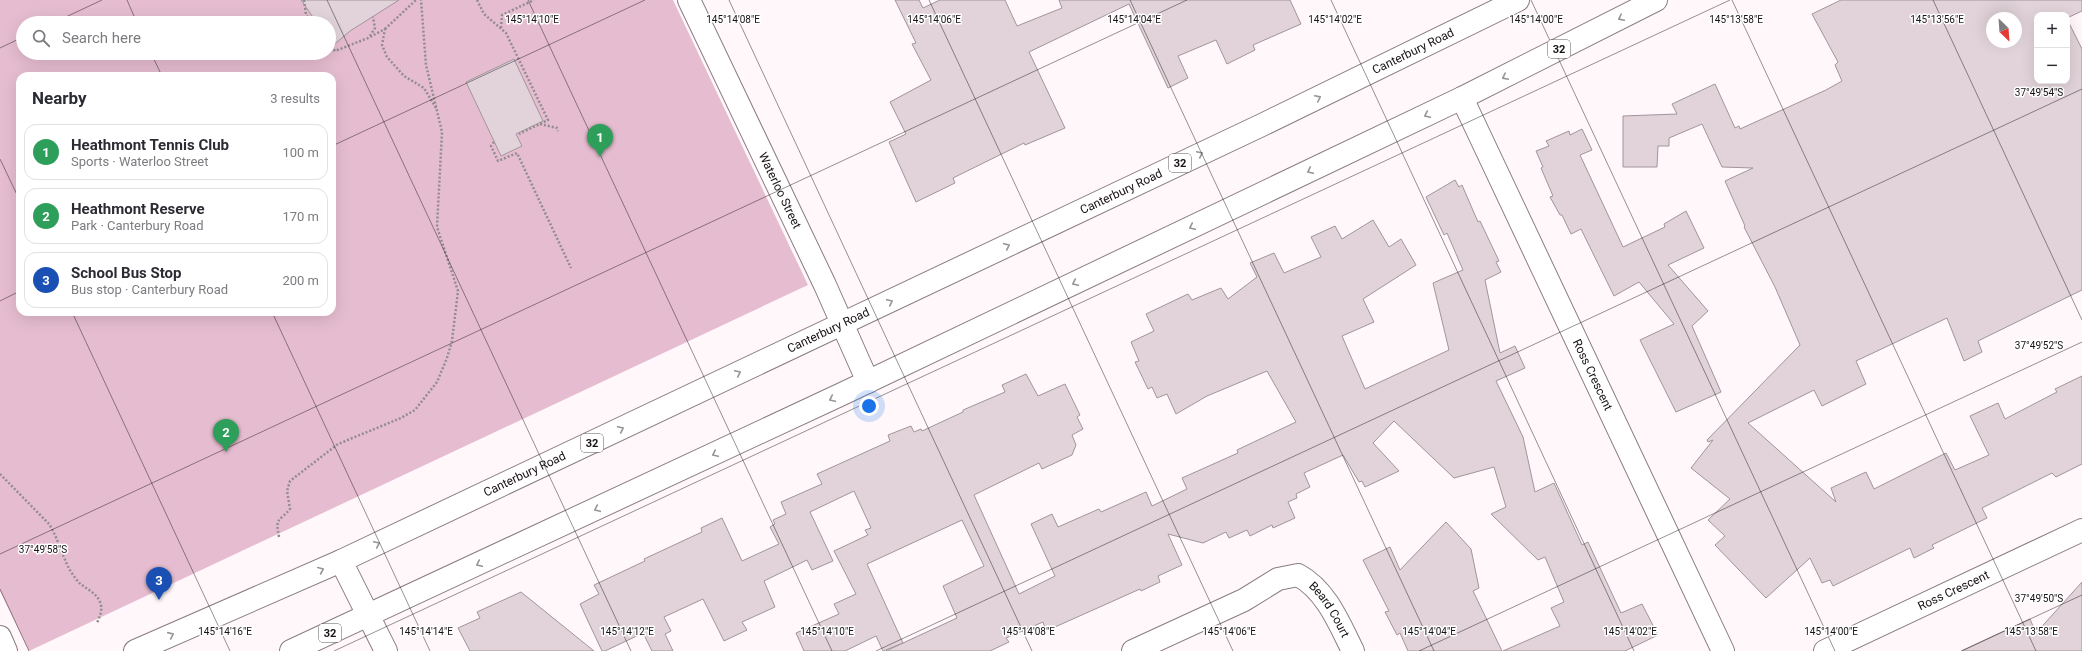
<!DOCTYPE html>
<html lang="en">
<head>
<meta charset="utf-8">
<style>
  :root { --surface:#fff; --page:#f2f2f3; --text:#2b2b33; --muted:#7c7c81; --line:#e1e1e2; --accent:#367c89 }
  body { margin:0; font-family:Roboto,sans-serif; background:var(--page); color:var(--text) }
  .controls { position:absolute; right:12px; top:12px; display:grid; overflow:hidden; border-radius:8px; box-shadow:0 4px 16px #0002 }
  .controls button { width:36px; height:36px; display:grid; place-items:center; padding:0; border:0; border-bottom:1px solid var(--line); background:var(--surface); color:var(--text); font:20px sans-serif }
  .compass { position:absolute; left:1986px; top:12px; width:36px; height:36px; border-radius:50%; background:var(--surface); box-shadow:0 4px 16px #0002; rotate:155deg }
  .you { position:absolute; left:869px; top:406px; width:14px; height:14px; margin:-10px; border:3px solid #fff; border-radius:50%; background:#1a73e8; box-shadow:0 0 0 6px #1a73e833 }
  .badge { display:grid; place-items:center; width:26px; height:26px; border-radius:50%; background:var(--accent); color:#fff; font-size:13px; font-weight:700 }
  .pin { position:absolute; translate:-50% -33px; filter:drop-shadow(0 1px 2px #0008) }
  .pin::after { content:''; position:absolute; top:21px; width:14px; height:12px; background:inherit; clip-path:polygon(0 0,100% 0,50% 100%) }
  .list { margin:0; padding:0; list-style:none }
  h2 { display:flex; justify-content:space-between; align-items:center; height:52px; margin:0; padding:0 16px; font-size:17px }
  h2 small { font-size:13px; font-weight:400; color:var(--muted) }
  .list li { display:grid; grid-template-columns:26px 1fr auto; gap:12px; align-items:center; box-sizing:border-box; height:56px; margin:0 8px 8px; padding:0 8px; border:1px solid var(--line); border-radius:12px }
  .list b { display:block; font-size:15px; white-space:nowrap }
  .list p { margin:0; font-size:13px; white-space:nowrap; color:var(--muted) }
  .list em { font-size:13px; font-style:normal; color:var(--muted) }
  .icon { flex:none; width:22px; height:22px; fill:none; stroke:currentColor; stroke-width:2; stroke-linecap:round; stroke-linejoin:round }
  .map { position:relative; flex:none; width:2082px; height:651px; overflow:hidden }
  .search { position:absolute; background:var(--surface); box-shadow:0 4px 16px #0002; left:16px; top:16px; width:320px; height:44px; display:flex; align-items:center; gap:10px; box-sizing:border-box; padding:0 14px; border-radius:22px; color:var(--muted); font-size:15px }
  .panel { position:absolute; background:var(--surface); box-shadow:0 4px 16px #0002; left:16px; top:72px; width:320px; height:244px; border-radius:12px }
  .map>svg:first-child { display:block }
</style>
</head>
<body>
<div class="map">
<svg width="2082" height="651" viewBox="0 0 2082 651">
  <rect width="100%" height="100%" fill="#fff7fa"/>
  <path fill="#e6bdd0" fill-rule="evenodd" d="M 0,0 L 673,0 L 808,285 L 29,651 L 0,591 ZM 23,23 L 329,23 L 329,53 L 23,53 ZM 20,76 L 332,76 L 332,312 L 20,312 Z"/>
  <g fill="#e1d3d9" stroke="#a1959a" fill-rule="evenodd">
    <polygon points="301,0 399,0 350,31 329,49 329,23 317,23"/>
    <polygon points="895,0 919,0 923,8 940,0 1005,0 1017,26 1062,8 1059,0 1290,0 1301,24 1253,45 1255,50 1227,64 1216,40 1178,56 1188,78 1168,88 1129,4 1029,52 1065,128 1025,145 1024,143 953,178 955,183 916,202 889,142 906,134 890,102 931,80 912,44 916,43"/>
    <path d="M 1841,0 L 2082,0 L 2082,11 L 2067,18 L 2067,15 L 2037,15 L 2037,81 L 2067,81 L 2067,19 L 2082,49 L 2082,290 L 1978,341 L 1982,352 L 1964,361 L 1947,318 L 1856,361 L 1866,384 L 1822,406 L 1814,390 L 1748,423 L 1836,502 L 1831,488 L 1866,472 L 1874,489 L 1946,453 L 1955,470 L 1989,455 L 1970,416 L 1998,403 L 2005,419 L 2057,392 L 2055,389 L 2082,376 L 2082,464 L 2056,477 L 2052,473 L 1982,508 L 1987,518 L 1932,545 L 1934,548 L 1914,558 L 1910,548 L 1833,586 L 1830,580 L 1822,583 L 1810,558 L 1766,598 L 1715,545 L 1725,536 L 1708,520 L 1730,499 L 1691,468 L 1713,440 L 1708,442 L 1707,440 L 1800,345 L 1775,287 L 1744,227 L 1745,226 L 1725,181 L 1753,168 L 1722,167 L 1702,124 L 1669,138 L 1669,146 L 1658,146 L 1657,167 L 1623,167 L 1623,116 L 1677,114 L 1672,104 L 1715,84 L 1735,128 L 1739,126 L 1740,129 L 1826,90 L 1842,81 L 1835,65 L 1838,62 L 1812,14 ZM 1992,18 L 2016,18 L 2016,42 L 1992,42 Z"/>
    <polygon points="514,59 543,121 516,134 522,146 501,156 466,82"/>
    <polygon points="1582,129 1592,150 1580,155 1623,247 1665,227 1664,224 1686,211 1704,248 1668,265 1708,311 1692,326 1721,392 1676,412 1640,340 1674,324 1639,282 1614,296 1581,229 1571,234 1562,215 1560,215 1550,197 1553,196 1541,168 1543,167 1536,151 1549,146 1546,141 1569,131 1570,135"/>
    <path d="M 1455,180 L 1459,187 L 1462,185 L 1478,222 L 1480,221 L 1499,261 L 1496,262 L 1501,272 L 1485,280 L 1500,353 L 1515,346 L 1525,368 L 1496,381 L 1523,437 L 1535,492 L 1554,483 L 1582,545 L 1588,542 L 1621,613 L 1642,604 L 1658,635 L 1625,651 L 1503,651 L 1560,626 L 1551,608 L 1564,602 L 1545,557 L 1538,560 L 1491,514 L 1506,507 L 1494,467 L 1454,478 L 1394,421 L 1373,443 L 1399,471 L 1365,487 L 1362,481 L 1359,482 L 1343,455 L 1304,473 L 1310,487 L 1296,494 L 1297,498 L 1288,502 L 1295,518 L 1273,528 L 1272,525 L 1250,536 L 1247,530 L 1229,538 L 1226,532 L 1203,543 L 1168,534 L 1182,565 L 1158,576 L 1160,582 L 1141,591 L 1140,589 L 1046,631 L 1043,622 L 1006,638 L 1009,642 L 990,651 L 886,651 L 903,643 L 883,651 L 876,636 L 845,651 L 804,651 L 796,633 L 839,614 L 834,604 L 856,594 L 834,551 L 868,535 L 865,530 L 871,528 L 854,491 L 810,512 L 833,561 L 812,570 L 807,560 L 764,581 L 775,607 L 742,622 L 747,630 L 724,641 L 703,599 L 664,617 L 671,631 L 665,634 L 673,651 L 652,651 L 643,633 L 605,651 L 602,651 L 580,604 L 599,594 L 594,585 L 645,561 L 644,559 L 702,532 L 701,528 L 722,518 L 742,561 L 779,544 L 770,527 L 775,524 L 773,520 L 786,514 L 781,502 L 822,484 L 817,474 L 890,441 L 888,435 L 911,426 L 914,432 L 921,429 L 922,431 L 963,412 L 963,410 L 1005,392 L 1002,385 L 1026,374 L 1038,396 L 1065,384 L 1080,415 L 1077,417 L 1083,429 L 1072,435 L 1076,445 L 1072,455 L 1042,469 L 1039,463 L 974,495 L 1019,594 L 1055,576 L 1031,524 L 1052,514 L 1058,527 L 1099,509 L 1101,512 L 1146,492 L 1152,506 L 1187,489 L 1182,478 L 1238,453 L 1237,450 L 1296,422 L 1267,371 L 1207,396 L 1176,414 L 1167,394 L 1157,398 L 1152,387 L 1148,389 L 1135,362 L 1139,361 L 1131,342 L 1154,331 L 1146,314 L 1188,294 L 1192,300 L 1221,288 L 1228,299 L 1257,277 L 1250,263 L 1274,253 L 1284,273 L 1321,257 L 1311,237 L 1335,226 L 1342,239 L 1373,220 L 1389,247 L 1401,239 L 1416,265 L 1363,299 L 1374,322 L 1342,336 L 1365,389 L 1449,350 L 1433,283 L 1463,270 L 1447,233 L 1444,235 L 1426,197 ZM 962,520 L 984,566 L 943,586 L 957,618 L 903,643 L 867,564 Z"/>
    <polygon points="1446,522 1471,549 1479,588 1473,591 1502,651 1408,651 1400,633 1397,635 1385,612 1389,611 1363,560 1390,547 1400,570"/>
    <polygon points="2082,582 2082,651 1962,651 2030,619 2036,633"/>
    <polygon points="521,592 594,651 470,651 458,628 480,618 477,612"/>
  </g>
  <g fill="none" stroke-linecap="round" stroke-linejoin="round">
    <g stroke="#897d82" stroke-width="24">
      <g id="street">
        <path id="s1" d="M 689,0 L 825,285 L 868,382"/>
        <path id="s2" d="M 1462,98 L 1723,651"/>
        <polyline points="0,637 6,651"/>
        <path id="s3" d="M 1133,651 L 1244,600 L 1278,579 L 1298,575 C 1326,590 1339,623 1353,651"/>
        <path id="s4" d="M 1825,651 L 2082,530"/>
      </g>
    </g>
    <g stroke="#897d82" stroke-width="24">
      <polyline id="secondary" points="341,561 386,651"/>
    </g>
    <g stroke="#897d82" stroke-width="24">
      <g id="primary">
        <path id="s5" d="M 135,651 L 341,561 L 1264,124 L 1518,0"/>
        <polyline points="291,651 842,394 1462,98 1656,0"/>
      </g>
    </g>
    <g stroke="#928c8e" stroke-width="2.5" stroke-dasharray="2 2" stroke-linecap="butt">
      <polyline points="304,0 306,15 312,23"/>
      <polyline points="477,0 484,14 506,33 548,120 519,134"/>
      <polyline points="501,28 502,15 534,0"/>
      <polyline points="385,29 416,0"/>
      <polyline points="370,36 375,28 373,17"/>
      <polyline points="329,43 335,51 368,38 385,29 382,45 387,57 404,76 424,88 436,108"/>
      <polyline points="540,124 557,128 558,131"/>
      <polyline points="494,142 491,146 498,161 517,153 571,268"/>
      <path d="M 0,474 L 49,524 C 60,541 63,563 76,579 C 83,589 95,590 100,602 C 103,609 100,616 97,623"/>
      <path d="M 279,537 C 275,517 279,522 290,509 L 287,491 L 290,481 L 338,444 L 401,418 L 415,410 L 437,382 L 447,358 L 452,341 L 458,291 L 437,227 L 442,132 L 426,65 L 421,0"/>
    </g>
    <use href="#street" stroke="#fff" stroke-width="22"/>
    <use href="#secondary" stroke="#fff" stroke-width="22"/>
    <use href="#primary" stroke="#fff" stroke-width="22"/>
  </g>
  <defs><path id="oneway-chevron" d="M-2-3.5L2.5 0L-2 3.5" fill="none" stroke-width="1.6" stroke-linecap="round" stroke-linejoin="round"/></defs>
  <g stroke="#979495">
    <use href="#oneway-chevron" transform="translate(1621 18) rotate(153)"/>
    <use href="#oneway-chevron" transform="translate(1505 77) rotate(153)"/>
    <use href="#oneway-chevron" transform="translate(1318 98) rotate(-26)"/>
    <use href="#oneway-chevron" transform="translate(1427 115) rotate(155)"/>
    <use href="#oneway-chevron" transform="translate(1200 154) rotate(-25)"/>
    <use href="#oneway-chevron" transform="translate(1310 171) rotate(155)"/>
    <use href="#oneway-chevron" transform="translate(1192 227) rotate(155)"/>
    <use href="#oneway-chevron" transform="translate(1007 246) rotate(-25)"/>
    <use href="#oneway-chevron" transform="translate(1075 283) rotate(155)"/>
    <use href="#oneway-chevron" transform="translate(890 302) rotate(-25)"/>
    <use href="#oneway-chevron" transform="translate(738 373) rotate(-25)"/>
    <use href="#oneway-chevron" transform="translate(832 399) rotate(155)"/>
    <use href="#oneway-chevron" transform="translate(621 429) rotate(-25)"/>
    <use href="#oneway-chevron" transform="translate(715 454) rotate(155)"/>
    <use href="#oneway-chevron" transform="translate(597 509) rotate(155)"/>
    <use href="#oneway-chevron" transform="translate(377 544) rotate(-25)"/>
    <use href="#oneway-chevron" transform="translate(479 564) rotate(155)"/>
    <use href="#oneway-chevron" transform="translate(321 570) rotate(-23)"/>
    <use href="#oneway-chevron" transform="translate(171 635) rotate(-24)"/>
  </g>
  <path fill="none" stroke="#171214" stroke-width="1" stroke-opacity="0.45" d="M 127,0 L 137,23M 327,0 L 631,651M 528,0 L 832,651M 729,0 L 1032,651M 929,0 L 1233,651M 1130,0 L 1434,651M 1331,0 L 1634,651M 1531,0 L 1835,651M 1732,0 L 2036,651M 1933,0 L 2082,320M 53,23 L 102,0M 0,48 L 23,37M 151,53 L 162,76M 332,146 L 645,0M 0,159 L 20,201M 0,301 L 20,291M 72,312 L 230,651M 272,312 L 430,651M 0,554 L 1187,0M 0,589 L 29,651M 334,651 L 1730,0M 876,651 L 2082,89M 1419,651 L 2082,342M 1961,651 L 2082,595"/>
  <g text-anchor="middle" dominant-baseline="central" stroke-width="3" stroke-linejoin="round" paint-order="stroke">
    <g fill="#fff" stroke="#5d595a" stroke-width="1">
      <rect x="1548" y="40" width="22" height="18" rx="3"/>
      <rect x="1169" y="154" width="22" height="18" rx="3"/>
      <rect x="581" y="434" width="22" height="18" rx="3"/>
      <rect x="319" y="624" width="22" height="18" rx="3"/>
    </g>
    <g font-size="11" font-weight="bold" fill="#171214">
      <text x="1559" y="49">32</text>
      <text x="1180" y="163">32</text>
      <text x="592" y="443">32</text>
      <text x="330" y="633">32</text>
    </g>
    <g font-size="12" fill="#171214" stroke="#fff">
      <text stroke="none"><textPath href="#s5" startOffset="1412">Canterbury Road</textPath></text>
      <text stroke="none"><textPath href="#s1" startOffset="211">Waterloo Street</textPath></text>
      <text stroke="none"><textPath href="#s5" startOffset="1088">Canterbury Road</textPath></text>
      <text stroke="none"><textPath href="#s5" startOffset="764">Canterbury Road</textPath></text>
      <text stroke="none"><textPath href="#s2" startOffset="306">Ross Crescent</textPath></text>
      <text stroke="none"><textPath href="#s5" startOffset="428">Canterbury Road</textPath></text>
      <text stroke="none"><textPath href="#s4" startOffset="142">Ross Crescent</textPath></text>
      <text stroke="none"><textPath href="#s3" startOffset="230">Beard Court</textPath></text>
    </g>
  </g>
  <g font-size="10" text-anchor="middle" fill="#171214" stroke="#fff" stroke-width="3" stroke-linejoin="round" paint-order="stroke">
    <text x="532" y="23">145°14'10"E</text>
    <text x="733" y="23">145°14'08"E</text>
    <text x="934" y="23">145°14'06"E</text>
    <text x="1134" y="23">145°14'04"E</text>
    <text x="1335" y="23">145°14'02"E</text>
    <text x="1536" y="23">145°14'00"E</text>
    <text x="1736" y="23">145°13'58"E</text>
    <text x="1937" y="23">145°13'56"E</text>
    <text x="2039" y="96">37°49'54"S</text>
    <text x="2039" y="349">37°49'52"S</text>
    <text x="43" y="553">37°49'58"S</text>
    <text x="2039" y="602">37°49'50"S</text>
    <text x="225" y="635">145°14'16"E</text>
    <text x="426" y="635">145°14'14"E</text>
    <text x="627" y="635">145°14'12"E</text>
    <text x="827" y="635">145°14'10"E</text>
    <text x="1028" y="635">145°14'08"E</text>
    <text x="1229" y="635">145°14'06"E</text>
    <text x="1429" y="635">145°14'04"E</text>
    <text x="1630" y="635">145°14'02"E</text>
    <text x="1831" y="635">145°14'00"E</text>
    <text x="2031" y="635">145°13'58"E</text>
  </g>
</svg>
<div class="controls">
<button>+</button>
<button>−</button>
</div>
<svg class="compass" viewBox="-18 -18 36 36"><path d="M0-13l5 13h-10z" fill="#e53935"/><path d="M0 13l5-13h-10z" fill="#7c7c81"/></svg>
<div class="you"></div>
<div class="pin badge" style="left:600px;top:157px;background:#2e9e5b">1</div>
<div class="pin badge" style="left:226px;top:452px;background:#2e9e5b">2</div>
<div class="pin badge" style="left:159px;top:600px;background:#1a4fb4">3</div>
<div class="search"><svg class="icon" aria-label="search" viewBox="0 0 24 24"><circle cx="10" cy="10" r="6"/><path d="M15 15l6 6"/></svg>Search here</div>
<section class="panel">
<h2>Nearby<small>3 results</small></h2>
<ul class="list">
<li><span class="badge" style="background:#2e9e5b">1</span><div><b>Heathmont Tennis Club</b><p>Sports · Waterloo Street</p></div><em>100 m</em></li>
<li><span class="badge" style="background:#2e9e5b">2</span><div><b>Heathmont Reserve</b><p>Park · Canterbury Road</p></div><em>170 m</em></li>
<li><span class="badge" style="background:#1a4fb4">3</span><div><b>School Bus Stop</b><p>Bus stop · Canterbury Road</p></div><em>200 m</em></li>
</ul>
</section>
</div>
</body>
</html>
